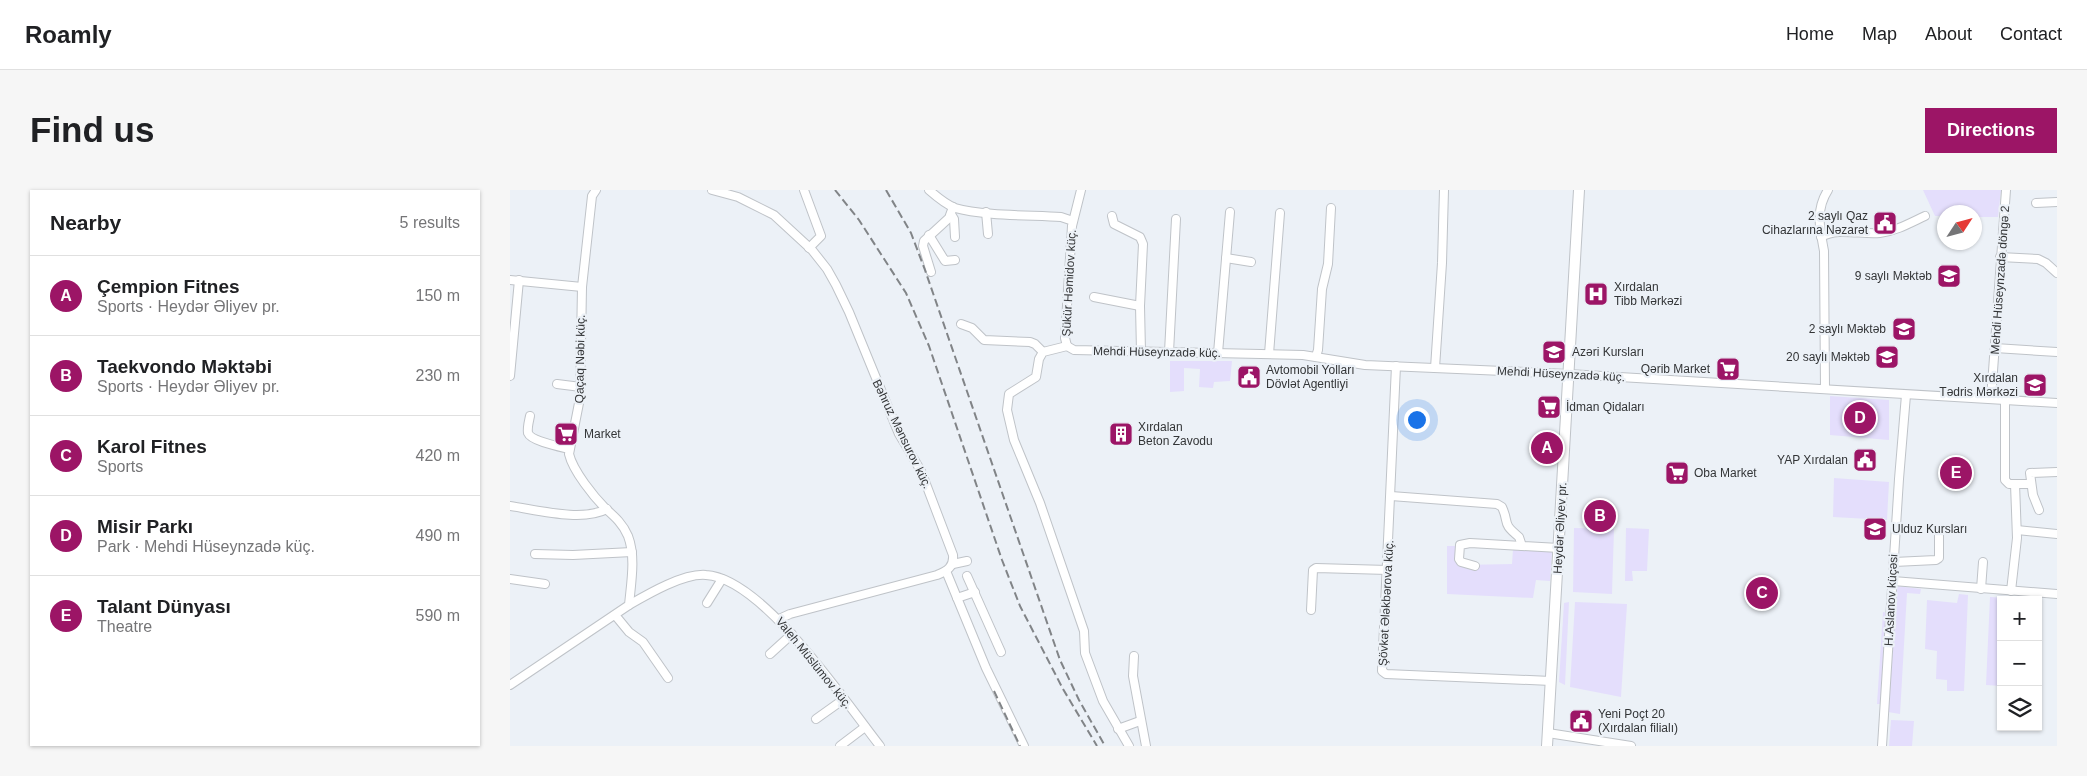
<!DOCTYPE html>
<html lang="en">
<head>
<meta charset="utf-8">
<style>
  :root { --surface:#fff; --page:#f6f6f6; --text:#202124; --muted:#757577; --line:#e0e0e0; --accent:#9c1566 }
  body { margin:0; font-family:Arial,sans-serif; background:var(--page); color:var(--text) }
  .controls { position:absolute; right:15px; bottom:15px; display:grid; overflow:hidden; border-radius:0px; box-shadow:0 1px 4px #0004 }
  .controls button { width:45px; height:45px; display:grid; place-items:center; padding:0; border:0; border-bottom:1px solid var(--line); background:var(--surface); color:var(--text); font:25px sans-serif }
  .compass { position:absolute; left:1427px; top:15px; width:45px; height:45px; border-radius:50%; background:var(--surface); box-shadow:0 1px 4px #0004; rotate:54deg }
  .you { position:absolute; left:906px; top:229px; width:18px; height:18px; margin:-12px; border:4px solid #fff; border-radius:50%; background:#1a73e8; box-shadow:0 0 0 8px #1a73e833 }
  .badge { display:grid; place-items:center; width:32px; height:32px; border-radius:50%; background:var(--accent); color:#fff; font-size:16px; font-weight:700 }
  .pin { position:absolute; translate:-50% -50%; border:2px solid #fff; box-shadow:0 1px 5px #0006 }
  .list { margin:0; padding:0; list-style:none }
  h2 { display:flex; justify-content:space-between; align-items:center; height:65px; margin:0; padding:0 20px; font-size:21px }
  h2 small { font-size:16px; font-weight:400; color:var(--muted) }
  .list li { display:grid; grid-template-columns:32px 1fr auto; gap:15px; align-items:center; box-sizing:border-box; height:80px; padding:0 20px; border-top:1px solid var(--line) }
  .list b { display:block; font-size:19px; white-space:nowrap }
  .list p { margin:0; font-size:16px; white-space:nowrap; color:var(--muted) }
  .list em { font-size:16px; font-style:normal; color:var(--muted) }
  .icon { flex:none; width:28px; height:28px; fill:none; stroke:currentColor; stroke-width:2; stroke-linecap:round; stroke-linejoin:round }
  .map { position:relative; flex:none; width:1547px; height:556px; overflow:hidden; border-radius:0px }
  header { display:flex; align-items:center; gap:30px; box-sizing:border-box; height:70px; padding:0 25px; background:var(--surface); border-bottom:1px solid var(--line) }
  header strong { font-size:24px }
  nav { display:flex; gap:28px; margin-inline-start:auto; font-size:18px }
  .intro { display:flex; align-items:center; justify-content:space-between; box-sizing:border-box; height:120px; padding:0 30px }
  h1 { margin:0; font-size:35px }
  .button { padding:12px 22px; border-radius:0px; background:var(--accent); color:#fff; font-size:18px; font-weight:700 }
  main { display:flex; gap:30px; padding:0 30px }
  aside { flex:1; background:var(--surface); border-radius:0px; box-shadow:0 1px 4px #0004 }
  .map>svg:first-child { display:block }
</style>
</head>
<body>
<header>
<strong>Roamly</strong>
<nav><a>Home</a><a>Map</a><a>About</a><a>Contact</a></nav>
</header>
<div class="intro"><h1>Find us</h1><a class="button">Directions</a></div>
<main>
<aside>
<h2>Nearby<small>5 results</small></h2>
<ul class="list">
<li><span class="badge">A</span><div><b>Çempion Fitnes</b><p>Sports · Heydər Əliyev pr.</p></div><em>150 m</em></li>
<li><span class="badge">B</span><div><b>Taekvondo Məktəbi</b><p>Sports · Heydər Əliyev pr.</p></div><em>230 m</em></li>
<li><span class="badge">C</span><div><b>Karol Fitnes</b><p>Sports</p></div><em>420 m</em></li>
<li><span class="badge">D</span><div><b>Misir Parkı</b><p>Park · Mehdi Hüseynzadə küç.</p></div><em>490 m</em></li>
<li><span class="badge">E</span><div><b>Talant Dünyası</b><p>Theatre</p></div><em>590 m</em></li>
</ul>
</aside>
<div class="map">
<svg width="1547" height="556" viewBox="0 0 1547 556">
  <rect width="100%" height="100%" fill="#ecf1f7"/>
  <g fill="#e4defc">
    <polygon points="1413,0 1491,0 1488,27 1465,27 1464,22 1434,22 1434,26 1425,26"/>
    <polygon points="660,171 722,171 720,191 704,192 703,198 689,197 690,179 674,178 674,201 660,202"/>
    <polygon points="1320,206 1379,210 1379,250 1320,245"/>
    <polygon points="1324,288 1379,292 1377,330 1323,327"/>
    <polygon points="1064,338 1104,339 1102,404 1063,402"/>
    <polygon points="1116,338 1139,339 1137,381 1122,381 1123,391 1115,391"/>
    <polygon points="937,356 952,356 953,375 1002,374 1003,359 1042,361 1040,391 1026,390 1023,408 937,404"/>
    <polygon points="1387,396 1411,399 1410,404 1397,403 1390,524 1378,522"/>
    <polygon points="1449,404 1458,405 1454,501 1437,501 1437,490 1426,489 1427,461 1415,459 1417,410 1447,413"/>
    <polygon points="1480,407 1498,408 1491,410 1491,496 1476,495"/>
    <polygon points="1059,412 1055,495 1049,492 1054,413"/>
    <polygon points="1065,412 1117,414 1111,507 1060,497"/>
    <polygon points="1373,422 1377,423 1371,514 1367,514"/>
    <polygon points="1381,530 1404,531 1402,556 1379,556"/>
  </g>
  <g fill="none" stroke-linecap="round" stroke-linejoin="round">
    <g stroke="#bfc3c8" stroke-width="10">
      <g id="minor">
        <path d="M 202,0 L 228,7 L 264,25 L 302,60 L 317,79 L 326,95 L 339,122 L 389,244 L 411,281 L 443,365 C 444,377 437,381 427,385 L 280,424 L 269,429"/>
        <polyline points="294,0 311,46 299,58"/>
        <path d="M 419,0 C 427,7 435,14 445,18 C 473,26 521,25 551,27 L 563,31"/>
        <polyline points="1526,13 1547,12"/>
        <polyline points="476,22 478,44"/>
        <polyline points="441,24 444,29 445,47"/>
        <polyline points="602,26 604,34 630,47 633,54 630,116 631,162"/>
        <polyline points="419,45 435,71 445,70"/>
        <path d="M 1311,47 C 1328,37 1351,45 1370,43 C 1386,41 1400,33 1415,26"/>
        <polyline points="1490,67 1528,69 1536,73 1547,83"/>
        <polyline points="716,68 741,72"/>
        <polyline points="421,82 413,56 414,51 439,28 443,17"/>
        <polyline points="0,90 72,97"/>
        <polyline points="584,107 630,116"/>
        <polyline points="451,134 462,138 474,150 520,152 525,154 533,162"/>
        <polyline points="557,156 564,160 793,165 855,175 1059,184 1547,213"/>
        <polyline points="557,156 533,162 529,169 526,187 499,204 497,220 504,250 530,313 574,441 575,463 593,511 619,556"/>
        <polyline points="557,156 555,148 562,36 571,0"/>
        <polyline points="1485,158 1547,162"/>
        <polyline points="659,162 666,29"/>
        <polyline points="708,163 720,22"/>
        <polyline points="759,164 770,23"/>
        <polyline points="806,166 808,160 812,99 818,74 821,18"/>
        <polyline points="886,176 872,481 876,484 1041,491"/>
        <polyline points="925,178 932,73 934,0"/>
        <polyline points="0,186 9,90"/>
        <polyline points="47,194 71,197"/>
        <path d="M 1315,199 L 1314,61 C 1310,39 1305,20 1318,0"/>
        <polyline points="1481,209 1496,0"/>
        <polyline points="1495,210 1495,290 1499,294 1520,294"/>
        <path d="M 20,226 C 19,231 17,238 18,243 C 21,251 51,257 59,259"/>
        <path d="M 881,306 L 987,314 L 992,317 C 1000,335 991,332 1009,347 L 1012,356 L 1049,358"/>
        <path d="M 0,316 C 28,320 72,332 97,319"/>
        <polyline points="1529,320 1523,305 1520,283 1547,282"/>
        <polyline points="1507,340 1547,344"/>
        <polyline points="25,364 63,365 122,362"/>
        <polyline points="1384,372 1426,370 1429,368 1429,342"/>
        <polyline points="443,374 457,371"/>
        <polyline points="965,376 951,372 949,369 950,355 960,353 1012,356"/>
        <polyline points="436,381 476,478 514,556"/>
        <polyline points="457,386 491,462"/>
        <polyline points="0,389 35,394"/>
        <polyline points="1383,391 1547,404"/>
        <polyline points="1471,399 1473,372"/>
        <polyline points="1501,401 1507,348 1505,294"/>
        <polyline points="447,408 465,402"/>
        <polyline points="197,413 212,389"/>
        <path d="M 119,415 C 138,404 174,383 196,385 C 253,388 336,513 370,556"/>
        <polyline points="801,420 803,380 806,378 878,380"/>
        <polyline points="105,425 119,442 133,452 158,488"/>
        <polyline points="260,464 282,444"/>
        <polyline points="624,466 623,486 636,556"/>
        <path d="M 0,495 L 119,415 C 121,393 126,367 118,346 C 113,334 105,327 96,319 C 84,307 63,281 59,264 L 70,208 L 72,97 L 82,6 L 86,0"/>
        <polyline points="306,529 334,509"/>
        <polyline points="608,539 630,531"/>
        <polyline points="1038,543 1121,556"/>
        <polyline points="330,556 355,537"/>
        <polyline points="1372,556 1389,289 1396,205"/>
      </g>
    </g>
    <g stroke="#bfc3c8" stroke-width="12">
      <polyline id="major" points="1037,556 1069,0"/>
    </g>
    <use href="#minor" stroke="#fff" stroke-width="8"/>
    <use href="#major" stroke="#fff" stroke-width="10"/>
    <g stroke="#818487" stroke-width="2" stroke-dasharray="8 4" stroke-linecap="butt">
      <polyline points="325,0 349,30 396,103 419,156 492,370 510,416 553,499 587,556"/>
      <polyline points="376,0 401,43 415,80 550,470 569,510 595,556"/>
      <polyline points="484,501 510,556"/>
    </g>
  </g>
  <defs>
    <g id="civic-square" transform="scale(1.25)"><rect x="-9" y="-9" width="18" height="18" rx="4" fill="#9c1566" stroke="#ecf1f7"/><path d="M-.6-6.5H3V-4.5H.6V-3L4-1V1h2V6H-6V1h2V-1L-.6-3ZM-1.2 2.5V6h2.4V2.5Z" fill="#fff"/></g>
    <g id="school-square" transform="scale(1.25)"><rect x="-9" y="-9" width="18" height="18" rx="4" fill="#9c1566" stroke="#ecf1f7"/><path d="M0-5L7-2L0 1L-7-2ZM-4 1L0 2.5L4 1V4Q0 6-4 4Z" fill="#fff"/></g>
    <g id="hospital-square" transform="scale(1.25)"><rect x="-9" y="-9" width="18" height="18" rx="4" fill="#9c1566" stroke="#ecf1f7"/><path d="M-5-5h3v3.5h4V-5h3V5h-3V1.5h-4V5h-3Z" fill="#fff"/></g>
    <g id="supermarket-square" transform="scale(1.25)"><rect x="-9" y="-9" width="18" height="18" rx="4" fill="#9c1566" stroke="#ecf1f7"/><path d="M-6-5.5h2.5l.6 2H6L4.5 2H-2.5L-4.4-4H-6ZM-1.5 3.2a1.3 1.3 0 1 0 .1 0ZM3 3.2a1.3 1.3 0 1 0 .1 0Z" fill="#fff"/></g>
    <g id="university-square" transform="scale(1.25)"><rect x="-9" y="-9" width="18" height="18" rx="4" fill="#9c1566" stroke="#ecf1f7"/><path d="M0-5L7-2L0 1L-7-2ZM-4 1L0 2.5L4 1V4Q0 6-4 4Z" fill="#fff"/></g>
    <g id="building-square" transform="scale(1.25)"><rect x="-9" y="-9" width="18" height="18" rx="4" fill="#9c1566" stroke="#ecf1f7"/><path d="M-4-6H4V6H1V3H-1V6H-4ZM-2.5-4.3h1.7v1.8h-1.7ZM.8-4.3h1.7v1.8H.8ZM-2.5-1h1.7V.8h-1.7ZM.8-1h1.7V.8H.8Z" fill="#fff"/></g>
  </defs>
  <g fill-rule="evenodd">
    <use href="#civic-square" x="1375" y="33"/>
    <use href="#school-square" x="1439" y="86"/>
    <use href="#hospital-square" x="1086" y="104"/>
    <use href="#school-square" x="1394" y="139"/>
    <use href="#school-square" x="1044" y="162"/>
    <use href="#school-square" x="1377" y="167"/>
    <use href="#supermarket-square" x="1218" y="179"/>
    <use href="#civic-square" x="739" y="187"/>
    <use href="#university-square" x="1525" y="195"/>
    <use href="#supermarket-square" x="1039" y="217"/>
    <use href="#supermarket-square" x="56" y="244"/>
    <use href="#building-square" x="611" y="244"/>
    <use href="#civic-square" x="1355" y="270"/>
    <use href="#supermarket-square" x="1167" y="283"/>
    <use href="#university-square" x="1365" y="339"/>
    <use href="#civic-square" x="1071" y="531"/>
  </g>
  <g text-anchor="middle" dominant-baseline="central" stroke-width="4.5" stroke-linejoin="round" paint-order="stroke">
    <g font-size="12" fill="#333537" stroke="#ecf1f7" text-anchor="start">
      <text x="1358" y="26" text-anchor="end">2 saylı Qaz<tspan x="1358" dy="14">Cihazlarına Nəzarət</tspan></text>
      <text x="1422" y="86" text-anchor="end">9 saylı Məktəb</text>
      <text x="1104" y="97">Xırdalan<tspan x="1104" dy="14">Tibb Mərkəzi</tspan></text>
      <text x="1376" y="139" text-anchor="end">2 saylı Məktəb</text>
      <text x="1062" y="162">Azəri Kursları</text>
      <text x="1360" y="167" text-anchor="end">20 saylı Məktəb</text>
      <text x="1200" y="179" text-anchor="end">Qərib Market</text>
      <text x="756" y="180">Avtomobil Yolları<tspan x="756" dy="14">Dövlət Agentliyi</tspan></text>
      <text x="1508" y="188" text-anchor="end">Xırdalan<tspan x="1508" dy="14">Tədris Mərkəzi</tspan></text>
      <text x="1056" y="217">İdman Qidaları</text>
      <text x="628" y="237">Xırdalan<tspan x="628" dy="14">Beton Zavodu</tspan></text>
      <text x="74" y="244">Market</text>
      <text x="1338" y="270" text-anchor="end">YAP Xırdalan</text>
      <text x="1184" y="283">Oba Market</text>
      <text x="1382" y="339">Ulduz Kursları</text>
      <text x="1088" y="524">Yeni Poçt 20<tspan x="1088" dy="14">(Xırdalan filialı)</tspan></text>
    </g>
    <g font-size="12" fill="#333537" stroke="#ecf1f7">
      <text transform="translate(1490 90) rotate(-86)">Mehdi Hüseynzadə döngə 2</text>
      <text transform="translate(559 93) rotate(-87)">Şükür Həmidov küç.</text>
      <text transform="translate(647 162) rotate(1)">Mehdi Hüseynzadə küç.</text>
      <text transform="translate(70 169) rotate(-89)">Qaçaq Nəbi küç.</text>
      <text transform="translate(1051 184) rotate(3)">Mehdi Hüseynzadə küç.</text>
      <text transform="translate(392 244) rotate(64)">Bəhruz Mənsurov küç.</text>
      <text transform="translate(1050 338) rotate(-87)">Heydər Əliyev pr.</text>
      <text transform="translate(1381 410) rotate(-87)">H.Aslanov küçəsi</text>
      <text transform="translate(876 413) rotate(-87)">Şövkət Ələkbərova küç.</text>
      <text transform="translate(304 473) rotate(51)">Valeh Müslümov küç.</text>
    </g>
  </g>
</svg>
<div class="controls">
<button>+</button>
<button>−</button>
<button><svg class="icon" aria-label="layers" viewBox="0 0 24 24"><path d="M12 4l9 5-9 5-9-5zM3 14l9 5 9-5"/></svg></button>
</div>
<svg class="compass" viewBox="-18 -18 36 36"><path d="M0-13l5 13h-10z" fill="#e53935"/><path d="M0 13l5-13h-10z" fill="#757577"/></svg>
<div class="you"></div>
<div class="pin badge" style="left:1037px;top:258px">A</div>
<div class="pin badge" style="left:1090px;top:326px">B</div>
<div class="pin badge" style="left:1252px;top:403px">C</div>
<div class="pin badge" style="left:1350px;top:228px">D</div>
<div class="pin badge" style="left:1446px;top:283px">E</div>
</div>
</main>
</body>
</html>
